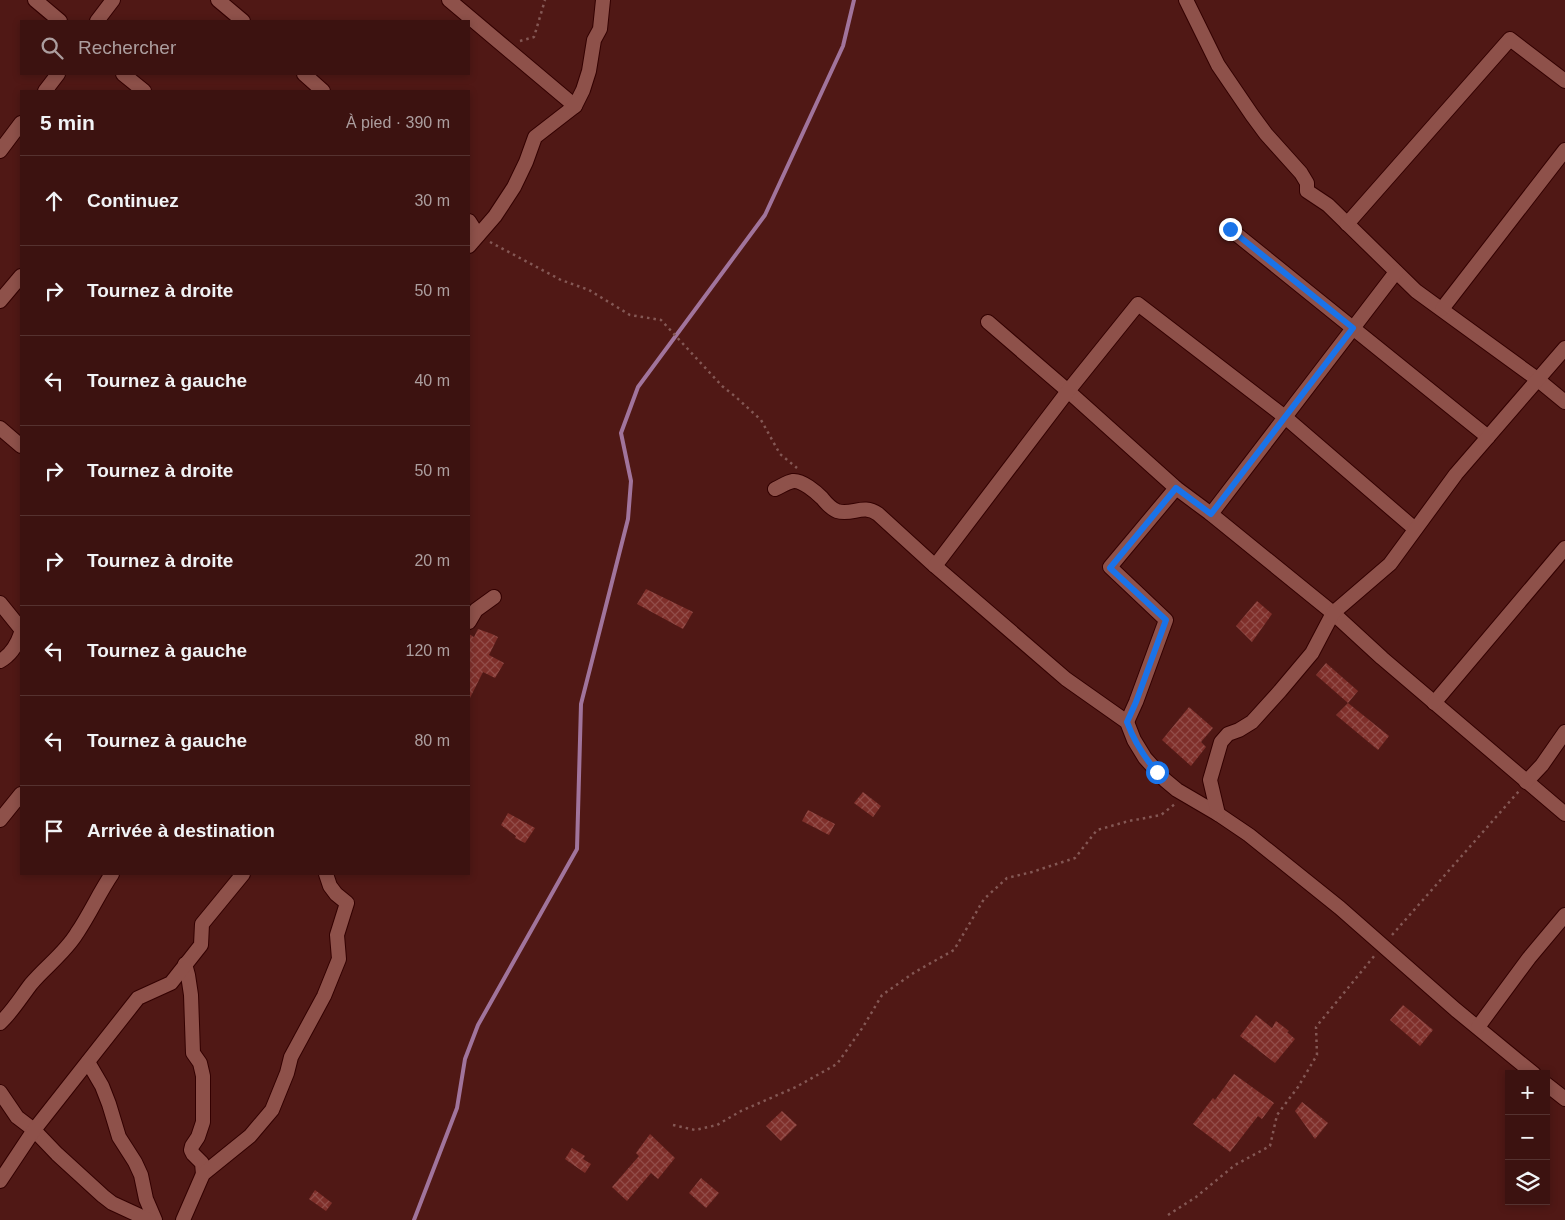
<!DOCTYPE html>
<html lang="fr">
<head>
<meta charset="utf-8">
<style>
  :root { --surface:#3c1210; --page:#47201e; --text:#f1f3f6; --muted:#ac9e9f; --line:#553230 }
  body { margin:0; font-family:Helvetica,sans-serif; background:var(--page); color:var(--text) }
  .controls { position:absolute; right:15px; bottom:15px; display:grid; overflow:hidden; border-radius:0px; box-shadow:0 2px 8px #0003 }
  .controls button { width:45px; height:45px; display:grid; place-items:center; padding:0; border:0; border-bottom:1px solid var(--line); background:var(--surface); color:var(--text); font:25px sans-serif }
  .stop { position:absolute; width:15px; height:15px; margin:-11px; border:4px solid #1a73e8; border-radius:50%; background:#fff }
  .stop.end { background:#1a73e8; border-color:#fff; box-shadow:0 1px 5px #0008 }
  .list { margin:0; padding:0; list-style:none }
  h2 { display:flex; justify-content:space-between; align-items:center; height:65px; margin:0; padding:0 20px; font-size:21px }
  h2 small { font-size:16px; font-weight:400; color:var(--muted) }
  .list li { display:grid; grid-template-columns:32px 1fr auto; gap:15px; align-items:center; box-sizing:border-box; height:90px; padding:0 20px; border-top:1px solid var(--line) }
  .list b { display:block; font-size:19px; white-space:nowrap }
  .list em { font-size:16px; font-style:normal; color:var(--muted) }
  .icon { flex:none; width:28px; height:28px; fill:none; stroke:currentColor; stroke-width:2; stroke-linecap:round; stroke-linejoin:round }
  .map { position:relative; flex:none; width:1565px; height:1220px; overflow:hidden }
  .search { position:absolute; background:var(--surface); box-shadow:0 2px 8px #0003; left:20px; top:20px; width:450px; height:55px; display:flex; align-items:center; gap:12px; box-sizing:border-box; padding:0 18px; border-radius:0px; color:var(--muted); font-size:19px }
  .panel { position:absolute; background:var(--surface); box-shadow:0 2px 8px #0003; left:20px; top:90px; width:450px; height:785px; border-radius:0px }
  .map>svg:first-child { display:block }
</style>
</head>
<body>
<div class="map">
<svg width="1565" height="1220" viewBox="0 0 1565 1220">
  <defs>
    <pattern id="building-cross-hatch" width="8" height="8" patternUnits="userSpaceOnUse" patternTransform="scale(1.25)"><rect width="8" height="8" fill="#7f2f2a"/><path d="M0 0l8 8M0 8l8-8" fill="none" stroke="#924d49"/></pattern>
  </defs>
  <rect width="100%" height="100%" fill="#501815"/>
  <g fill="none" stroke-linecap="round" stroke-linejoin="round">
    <polyline stroke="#a1749c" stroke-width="4" points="414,1220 457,1108 465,1059 478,1025 577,849 581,704 628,519 631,481 621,433 638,387 765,215 843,46 854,0"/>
  </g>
  <g fill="url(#building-cross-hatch)">
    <polygon points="646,589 693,612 683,629 637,604"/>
    <polygon points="1257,601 1272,614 1252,642 1236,626"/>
    <polygon points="478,629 492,634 498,637 489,655 504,663 495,678 483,672 469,700 469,634 474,637"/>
    <polygon points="1326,663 1358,691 1348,703 1316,675"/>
    <polygon points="1348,703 1389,736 1378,750 1336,715"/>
    <polygon points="1189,707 1213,728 1201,742 1206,747 1191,766 1162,740"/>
    <polygon points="863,792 881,806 873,817 854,803"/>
    <polygon points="808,810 835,824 829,835 802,821"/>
    <polygon points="508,813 535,828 525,843 515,838 516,836 501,825"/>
    <polygon points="1403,1005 1433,1030 1420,1046 1390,1020"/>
    <polygon points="1256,1015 1272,1028 1276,1021 1289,1031 1287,1032 1295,1039 1275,1063 1240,1036"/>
    <polygon points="1234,1074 1274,1103 1262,1119 1258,1116 1230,1152 1193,1124 1213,1098 1215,1100"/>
    <polygon points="1302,1102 1328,1123 1315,1139 1295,1111"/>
    <polygon points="782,1111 797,1125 781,1141 766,1126"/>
    <polygon points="650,1134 675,1158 658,1179 651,1173 627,1201 612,1187 639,1156 636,1153"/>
    <polygon points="572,1148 585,1156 583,1159 591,1164 585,1173 565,1159"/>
    <polygon points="701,1178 719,1193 706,1208 689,1193"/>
    <polygon points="315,1190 332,1203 326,1211 309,1199"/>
  </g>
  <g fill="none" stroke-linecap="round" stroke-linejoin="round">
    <g stroke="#330001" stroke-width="16">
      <g id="minor">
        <polyline points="35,0 60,21"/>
        <polyline points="218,0 243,21"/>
        <polyline points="449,0 575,106"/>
        <polyline points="1186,0 1218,65 1252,115 1266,134 1301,173 1307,183 1307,191 1328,205 1416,291 1537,379 1565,402"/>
        <polyline points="97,21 113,0"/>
        <polyline points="123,74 144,91"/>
        <polyline points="304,74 323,91"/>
        <polyline points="45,91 58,74"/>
        <polyline points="0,151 21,123"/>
        <polyline points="469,221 478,235"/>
        <polyline points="1347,224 1510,39 1565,81"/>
        <polyline points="1230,229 1488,437"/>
        <polyline points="469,246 495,216 514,187 526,162 535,137 575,106 583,90 589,71 594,40 600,29 603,0"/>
        <polyline points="0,301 21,276"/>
        <polyline points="1442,309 1565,150"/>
        <polyline points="988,322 1068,391 1176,488 1211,514 1333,613 1382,658 1565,814"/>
        <polyline points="0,428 21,446"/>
        <path d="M 775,489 C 780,487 787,482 793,481 C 802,480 816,492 822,498 C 826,503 830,508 837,511 C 852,516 863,503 878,514 L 935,566 L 1066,679 L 1127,722 L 1134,740 L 1145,758 L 1165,780 L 1177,790 L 1218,814 L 1249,835 L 1340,908 L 1456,1010 L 1534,1074"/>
        <polyline points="1211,514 1396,272"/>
        <polyline points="935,566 1068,391 1138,304 1285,417 1415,529"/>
        <polyline points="0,603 21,629"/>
        <polyline points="469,622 476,610 494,597"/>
        <path d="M 0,661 C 11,655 17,645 21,633"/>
        <polyline points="1434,703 1565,548"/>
        <polyline points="1127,722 1136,702 1166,620 1110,567 1176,488"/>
        <polyline points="1526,782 1542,765 1565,732"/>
        <polyline points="1218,814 1210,780 1221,742 1228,734 1239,730 1252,722 1280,691 1312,653 1333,613 1390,564 1456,474 1565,348"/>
        <polyline points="0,820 21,794"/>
        <polyline points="185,964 188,975 191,995 193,1053 200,1063 203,1076 203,1122 198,1137 192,1146 191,1150 193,1154 202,1163 203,1174"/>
        <path d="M 0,1023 C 12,1012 21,997 31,984 C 45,967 65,953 77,933 C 90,914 99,893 112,874"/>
        <polyline points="1478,1027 1529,958 1565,915"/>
        <polyline points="88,1062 102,1086 109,1104 119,1137 135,1162 141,1175 146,1199 155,1220"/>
        <polyline points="1546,1084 1565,1099"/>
        <polyline points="0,1092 17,1117 34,1130 57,1154 103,1196 112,1203 149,1220"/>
        <polyline points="0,1181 34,1130 138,998 171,983 201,945 202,924 243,874"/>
        <polyline points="183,1220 203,1174 250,1136 272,1110 287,1073 291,1057 324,996 339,959 337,935 347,903 336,894 330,886 326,874"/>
      </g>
    </g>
    <g stroke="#845855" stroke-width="2.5" stroke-dasharray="2.5 4" stroke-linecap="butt">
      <polyline points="520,41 534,37 545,0"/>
      <polyline points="490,242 561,280 589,290 630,315 661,320 722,386 737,398 761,420 780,454 797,468"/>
      <polyline points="1392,935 1519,791"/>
      <polyline points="673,1125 695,1130 717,1125 741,1111 796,1087 837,1064 863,1027 882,995 915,972 954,950 984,899 1007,878 1032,872 1075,858 1097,830 1129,821 1161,815 1175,804"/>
      <polyline points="1168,1215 1196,1197 1235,1165 1270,1146 1277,1115 1298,1087 1317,1055 1316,1027 1375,955"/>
    </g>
    <use href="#minor" stroke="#8e514a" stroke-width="14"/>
  </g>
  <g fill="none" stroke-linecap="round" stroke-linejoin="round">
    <path stroke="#1a73e8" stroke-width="6" d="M 1157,772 C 1143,756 1134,741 1127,722 L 1136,702 L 1166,620 L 1110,568 L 1176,488 L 1211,514 L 1353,328 L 1230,229"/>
  </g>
</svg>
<div class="controls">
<button>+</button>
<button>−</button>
<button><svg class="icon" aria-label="layers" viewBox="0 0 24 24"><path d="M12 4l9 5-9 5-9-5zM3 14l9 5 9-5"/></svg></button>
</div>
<div class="stop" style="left:1157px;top:772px"></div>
<div class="stop end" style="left:1230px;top:229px"></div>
<div class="search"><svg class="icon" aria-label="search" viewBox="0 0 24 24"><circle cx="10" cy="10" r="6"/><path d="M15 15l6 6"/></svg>Rechercher</div>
<section class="panel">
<h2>5 min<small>À pied · 390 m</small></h2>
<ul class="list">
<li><svg class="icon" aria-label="ahead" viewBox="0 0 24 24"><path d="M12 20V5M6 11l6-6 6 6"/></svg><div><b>Continuez</b></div><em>30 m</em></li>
<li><svg class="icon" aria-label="right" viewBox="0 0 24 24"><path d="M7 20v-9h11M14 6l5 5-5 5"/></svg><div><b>Tournez à droite</b></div><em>50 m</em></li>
<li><svg class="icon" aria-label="left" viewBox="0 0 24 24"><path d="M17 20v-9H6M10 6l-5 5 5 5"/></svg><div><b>Tournez à gauche</b></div><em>40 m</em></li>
<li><svg class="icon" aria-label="right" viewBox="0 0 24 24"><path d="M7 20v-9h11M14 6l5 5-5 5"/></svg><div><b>Tournez à droite</b></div><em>50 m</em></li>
<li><svg class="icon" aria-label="right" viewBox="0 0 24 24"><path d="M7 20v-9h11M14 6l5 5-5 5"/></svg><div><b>Tournez à droite</b></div><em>20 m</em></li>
<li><svg class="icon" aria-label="left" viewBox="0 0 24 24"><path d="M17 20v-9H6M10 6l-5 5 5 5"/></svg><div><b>Tournez à gauche</b></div><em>120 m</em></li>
<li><svg class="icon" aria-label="left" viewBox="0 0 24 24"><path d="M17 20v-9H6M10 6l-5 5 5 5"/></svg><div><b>Tournez à gauche</b></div><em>80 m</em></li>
<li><svg class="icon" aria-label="arrive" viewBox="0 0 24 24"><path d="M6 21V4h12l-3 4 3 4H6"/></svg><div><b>Arrivée à destination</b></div></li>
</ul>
</section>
</div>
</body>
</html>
